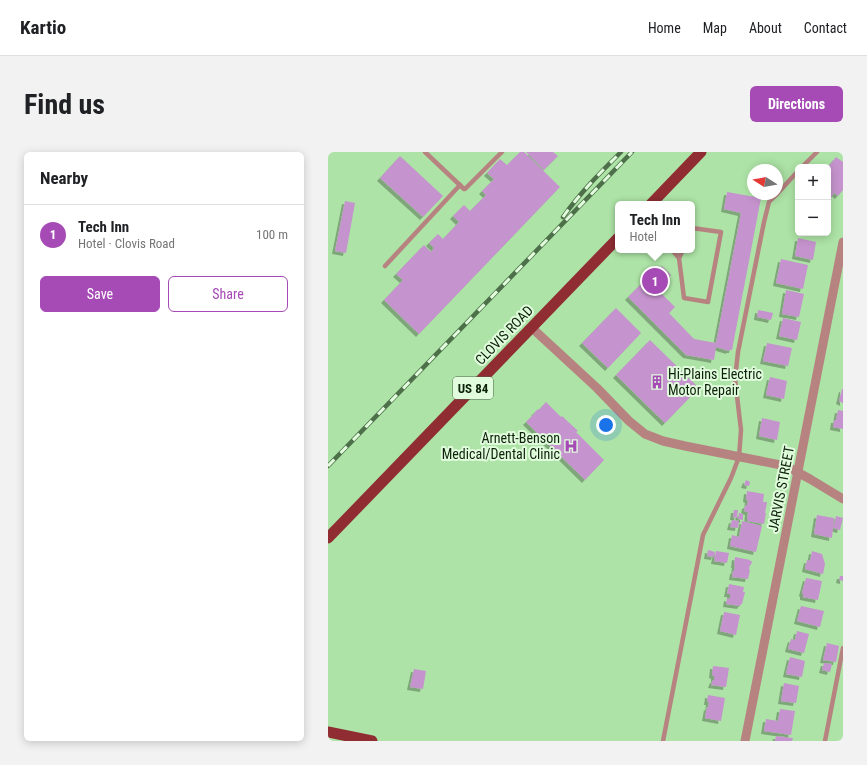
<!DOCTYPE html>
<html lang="en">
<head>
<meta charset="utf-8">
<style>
  :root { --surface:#fff; --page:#f2f2f2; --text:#202124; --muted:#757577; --line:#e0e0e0; --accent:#a64bb6 }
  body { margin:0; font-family:"Roboto Condensed",sans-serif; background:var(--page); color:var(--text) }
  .controls { position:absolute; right:12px; top:12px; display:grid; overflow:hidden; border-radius:6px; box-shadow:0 2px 10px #0003 }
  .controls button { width:36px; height:36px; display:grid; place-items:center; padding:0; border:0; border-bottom:1px solid var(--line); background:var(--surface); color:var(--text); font:20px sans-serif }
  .compass { position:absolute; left:419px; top:12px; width:36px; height:36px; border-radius:50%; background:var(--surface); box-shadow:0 2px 10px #0003; rotate:281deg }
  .you { position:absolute; left:278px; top:273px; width:14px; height:14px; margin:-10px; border:3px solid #fff; border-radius:50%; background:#1a73e8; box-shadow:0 0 0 6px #1a73e833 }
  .badge { display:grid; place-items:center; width:26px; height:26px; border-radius:50%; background:var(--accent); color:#fff; font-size:13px; font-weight:700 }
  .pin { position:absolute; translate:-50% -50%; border:2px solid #fff; box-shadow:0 1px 4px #0006 }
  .popup { position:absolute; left:287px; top:49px; width:80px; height:52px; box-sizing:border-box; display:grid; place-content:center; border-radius:6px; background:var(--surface); filter:drop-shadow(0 1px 3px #0005); font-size:13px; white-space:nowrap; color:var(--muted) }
  .popup b { font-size:15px; color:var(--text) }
  .popup::after { content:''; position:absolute; left:50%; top:100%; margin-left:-8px; border:8px solid transparent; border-top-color:var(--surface) }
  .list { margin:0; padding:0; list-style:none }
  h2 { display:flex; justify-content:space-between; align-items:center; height:52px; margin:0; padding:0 16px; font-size:17px }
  h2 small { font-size:13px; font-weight:400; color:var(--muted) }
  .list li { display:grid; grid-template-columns:26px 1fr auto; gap:12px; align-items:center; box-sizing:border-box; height:60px; padding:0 16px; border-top:1px solid var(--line) }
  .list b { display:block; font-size:15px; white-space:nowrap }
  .list p { margin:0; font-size:13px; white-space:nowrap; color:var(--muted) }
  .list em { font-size:13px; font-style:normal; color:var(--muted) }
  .actions { display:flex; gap:8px; padding:12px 16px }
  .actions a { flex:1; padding:9px 0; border:1px solid var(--accent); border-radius:6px; text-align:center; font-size:14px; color:var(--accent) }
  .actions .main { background:var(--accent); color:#fff }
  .map { position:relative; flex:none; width:515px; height:589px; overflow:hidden; border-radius:6px }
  header { display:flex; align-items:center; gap:24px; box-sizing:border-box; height:56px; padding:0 20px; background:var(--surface); border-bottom:1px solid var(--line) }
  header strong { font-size:19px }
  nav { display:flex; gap:22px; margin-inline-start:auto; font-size:14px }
  .intro { display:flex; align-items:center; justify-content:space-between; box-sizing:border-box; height:96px; padding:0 24px }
  h1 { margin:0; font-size:28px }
  .button { padding:10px 18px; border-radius:6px; background:var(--accent); color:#fff; font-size:14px; font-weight:700 }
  main { display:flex; gap:24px; padding:0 24px }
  aside { flex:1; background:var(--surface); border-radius:6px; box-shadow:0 2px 10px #0003 }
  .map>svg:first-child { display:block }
</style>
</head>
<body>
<header>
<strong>Kartio</strong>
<nav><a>Home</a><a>Map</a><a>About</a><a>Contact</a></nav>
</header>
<div class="intro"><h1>Find us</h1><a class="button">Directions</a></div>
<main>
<aside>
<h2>Nearby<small></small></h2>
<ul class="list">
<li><span class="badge">1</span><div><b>Tech Inn</b><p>Hotel · Clovis Road</p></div><em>100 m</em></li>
</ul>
<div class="actions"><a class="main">Save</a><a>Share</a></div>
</aside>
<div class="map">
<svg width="515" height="589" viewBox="0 0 515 589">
  <defs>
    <filter id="shadow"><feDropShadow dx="-3" dy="3" stdDeviation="0" flood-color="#0004"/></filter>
  </defs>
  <rect width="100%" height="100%" fill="#ade3a6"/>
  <g fill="#c593cd" filter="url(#shadow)">
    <polygon points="192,0 196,0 232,35 91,182 56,148 75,128 68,122 96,93 103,100 106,96 101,91 110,82 115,87 131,70 125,64 136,53 142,59 158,43 154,39 166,27 159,21 172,7 179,13"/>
    <polygon points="198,0 225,0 230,4 216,18"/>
    <polygon points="72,4 115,44 95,65 52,26"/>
    <polygon points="508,5 515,10 515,38 510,44 500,36 500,15"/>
    <polygon points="500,38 506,41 500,52"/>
    <polygon points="399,40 433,46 404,198 401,198 401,199 388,195 386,208 358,203 300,145 322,123 323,124 334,114 343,123 333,134 336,137 332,140 347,155 341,161 366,187 388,191 413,61 396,57"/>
    <polygon points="17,49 27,51 18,101 7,99"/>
    <polygon points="470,86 488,90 485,108 467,104"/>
    <polygon points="453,107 480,113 475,137 448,131"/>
    <polygon points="458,138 476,142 471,165 454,162"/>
    <polygon points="288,156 313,181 280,216 254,191"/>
    <polygon points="430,158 445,161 443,168 429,165"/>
    <polygon points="455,166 473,170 469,188 451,184"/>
    <polygon points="322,188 371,236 337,271 288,223"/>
    <polygon points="439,191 464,196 460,214 435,209"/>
    <polygon points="442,225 459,229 456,247 438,243"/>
    <polygon points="514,237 515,237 515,251 511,249"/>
    <polygon points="218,250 233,265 234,264 250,279 248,280 276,308 257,328 198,270 207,261 206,261 210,257 211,258"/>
    <polygon points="510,258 515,259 515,277 505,275 506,268 508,268"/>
    <polygon points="434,266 452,270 449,288 431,284"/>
    <polygon points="418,328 422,330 421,334 416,333"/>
    <polygon points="419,339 436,342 435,350 439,350 437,361 438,361 436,372 419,369 420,360 416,359 417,354 419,353 420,348 418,347"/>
    <polygon points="406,358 410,358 409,366 405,365"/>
    <polygon points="411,361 415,362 415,368 410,367"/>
    <polygon points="489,363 506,366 504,386 486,382"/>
    <polygon points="508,364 515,366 512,378 505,376"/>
    <polygon points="404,368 411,369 410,376 402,375"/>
    <polygon points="414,369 434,374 428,400 402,394 404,383 411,385"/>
    <polygon points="380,398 387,400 386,405 379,404"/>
    <polygon points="388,399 401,401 399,411 386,409"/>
    <polygon points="484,399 494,402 497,412 495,422 477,417 479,408 482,409"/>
    <polygon points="407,405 422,408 422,409 424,409 423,413 422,413 421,418 422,418 420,427 404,425 405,419 406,419 407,413 406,413"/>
    <polygon points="512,424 515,424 515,429 511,428"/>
    <polygon points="478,426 494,429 490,448 475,445 475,442 474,441"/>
    <polygon points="401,432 416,435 415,440 417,440 414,452 413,452 412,454 398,452 399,446 402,447 402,442 399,442"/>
    <polygon points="473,454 496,459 492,475 469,469"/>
    <polygon points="396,460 412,463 408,483 392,479"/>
    <polygon points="469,479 481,482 476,501 460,497 463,487 467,488"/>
    <polygon points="499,491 511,494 508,510 495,508"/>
    <polygon points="462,505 477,509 474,525 458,522"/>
    <polygon points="496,511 504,512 502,520 494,518"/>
    <polygon points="385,514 401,516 398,535 383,533 385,528 386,528 386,524 384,523"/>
    <polygon points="86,517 98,519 95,537 82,535"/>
    <polygon points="456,531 471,534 468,551 453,549"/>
    <polygon points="380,543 397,546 393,569 377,566 379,555 380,556 381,550 379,550"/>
    <polygon points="452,557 467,559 463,583 436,579 438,567 450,569"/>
    <polygon points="448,584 465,586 464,589 447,589"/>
  </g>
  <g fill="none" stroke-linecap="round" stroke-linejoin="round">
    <g stroke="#b78381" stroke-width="4.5">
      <polyline points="97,0 136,37 137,37 174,0"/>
      <polyline points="474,15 489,0"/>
      <polyline points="449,42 470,19"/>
      <polyline points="344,98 351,106"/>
      <polyline points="355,98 351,106 356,146 380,150 393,80 364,76"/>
      <polyline points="57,114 132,33"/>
      <polyline points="335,589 375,383 403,326 411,305 413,278 407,227 410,200 436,70 441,50 449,42"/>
      <polyline points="497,589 515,496"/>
    </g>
    <g stroke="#b78381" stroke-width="9">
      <polyline points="204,176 269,236 301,269 317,282 335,289 357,294 458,314 482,327 515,347"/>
      <polyline points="417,589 515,90"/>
    </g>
    <g stroke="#8f2d33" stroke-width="11">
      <polyline points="323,52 373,0"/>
      <polyline points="0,386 290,86"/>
      <polyline points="0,580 44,589"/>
    </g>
    <g stroke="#4d6f49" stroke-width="4.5">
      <g id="rail">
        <path d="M 235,65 C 252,41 272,21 293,0"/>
        <polyline points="0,314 304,0"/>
      </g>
    </g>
    <use href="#rail" stroke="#e1fcdd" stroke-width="3" stroke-dasharray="9" stroke-linecap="butt"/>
  </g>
  <defs>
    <g id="building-bare" transform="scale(1.08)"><path d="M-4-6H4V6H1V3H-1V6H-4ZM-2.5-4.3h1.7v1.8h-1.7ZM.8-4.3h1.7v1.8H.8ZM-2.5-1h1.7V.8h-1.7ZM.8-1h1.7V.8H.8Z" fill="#a64bb6" stroke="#e1fcdd" stroke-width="2.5" paint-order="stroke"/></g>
    <g id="hospital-bare" transform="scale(1.08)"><path d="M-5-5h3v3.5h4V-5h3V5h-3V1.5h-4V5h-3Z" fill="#a64bb6" stroke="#e1fcdd" stroke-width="2.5" paint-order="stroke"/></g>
  </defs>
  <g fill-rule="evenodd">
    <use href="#building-bare" x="329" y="230"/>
    <use href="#hospital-bare" x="243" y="294"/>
  </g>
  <g text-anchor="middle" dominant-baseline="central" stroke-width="4" stroke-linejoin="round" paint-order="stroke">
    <rect fill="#e1fcdd" stroke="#4d6349" stroke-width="1" x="125" y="225" width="40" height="22" rx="3"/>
    <g font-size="13" font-weight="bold" fill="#0d210a">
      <text x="145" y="236">US 84</text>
    </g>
    <g font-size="14" fill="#0d210a" stroke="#e1fcdd">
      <text transform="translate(176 183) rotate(-46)">CLOVIS ROAD</text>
      <text transform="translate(453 337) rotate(-79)">JARVIS STREET</text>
    </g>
    <g font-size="14" fill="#0d210a" stroke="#e1fcdd" text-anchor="start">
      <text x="340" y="222">Hi-Plains Electric<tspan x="340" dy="16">Motor Repair</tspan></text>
      <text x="232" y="286" text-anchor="end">Arnett-Benson<tspan x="232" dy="16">Medical/Dental Clinic</tspan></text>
    </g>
  </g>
</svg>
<div class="controls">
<button>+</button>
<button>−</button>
</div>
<svg class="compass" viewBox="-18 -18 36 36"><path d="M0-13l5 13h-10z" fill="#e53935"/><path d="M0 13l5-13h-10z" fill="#757577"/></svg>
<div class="you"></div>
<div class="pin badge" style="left:327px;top:129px">1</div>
<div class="popup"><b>Tech Inn</b>Hotel</div>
</div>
</main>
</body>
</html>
